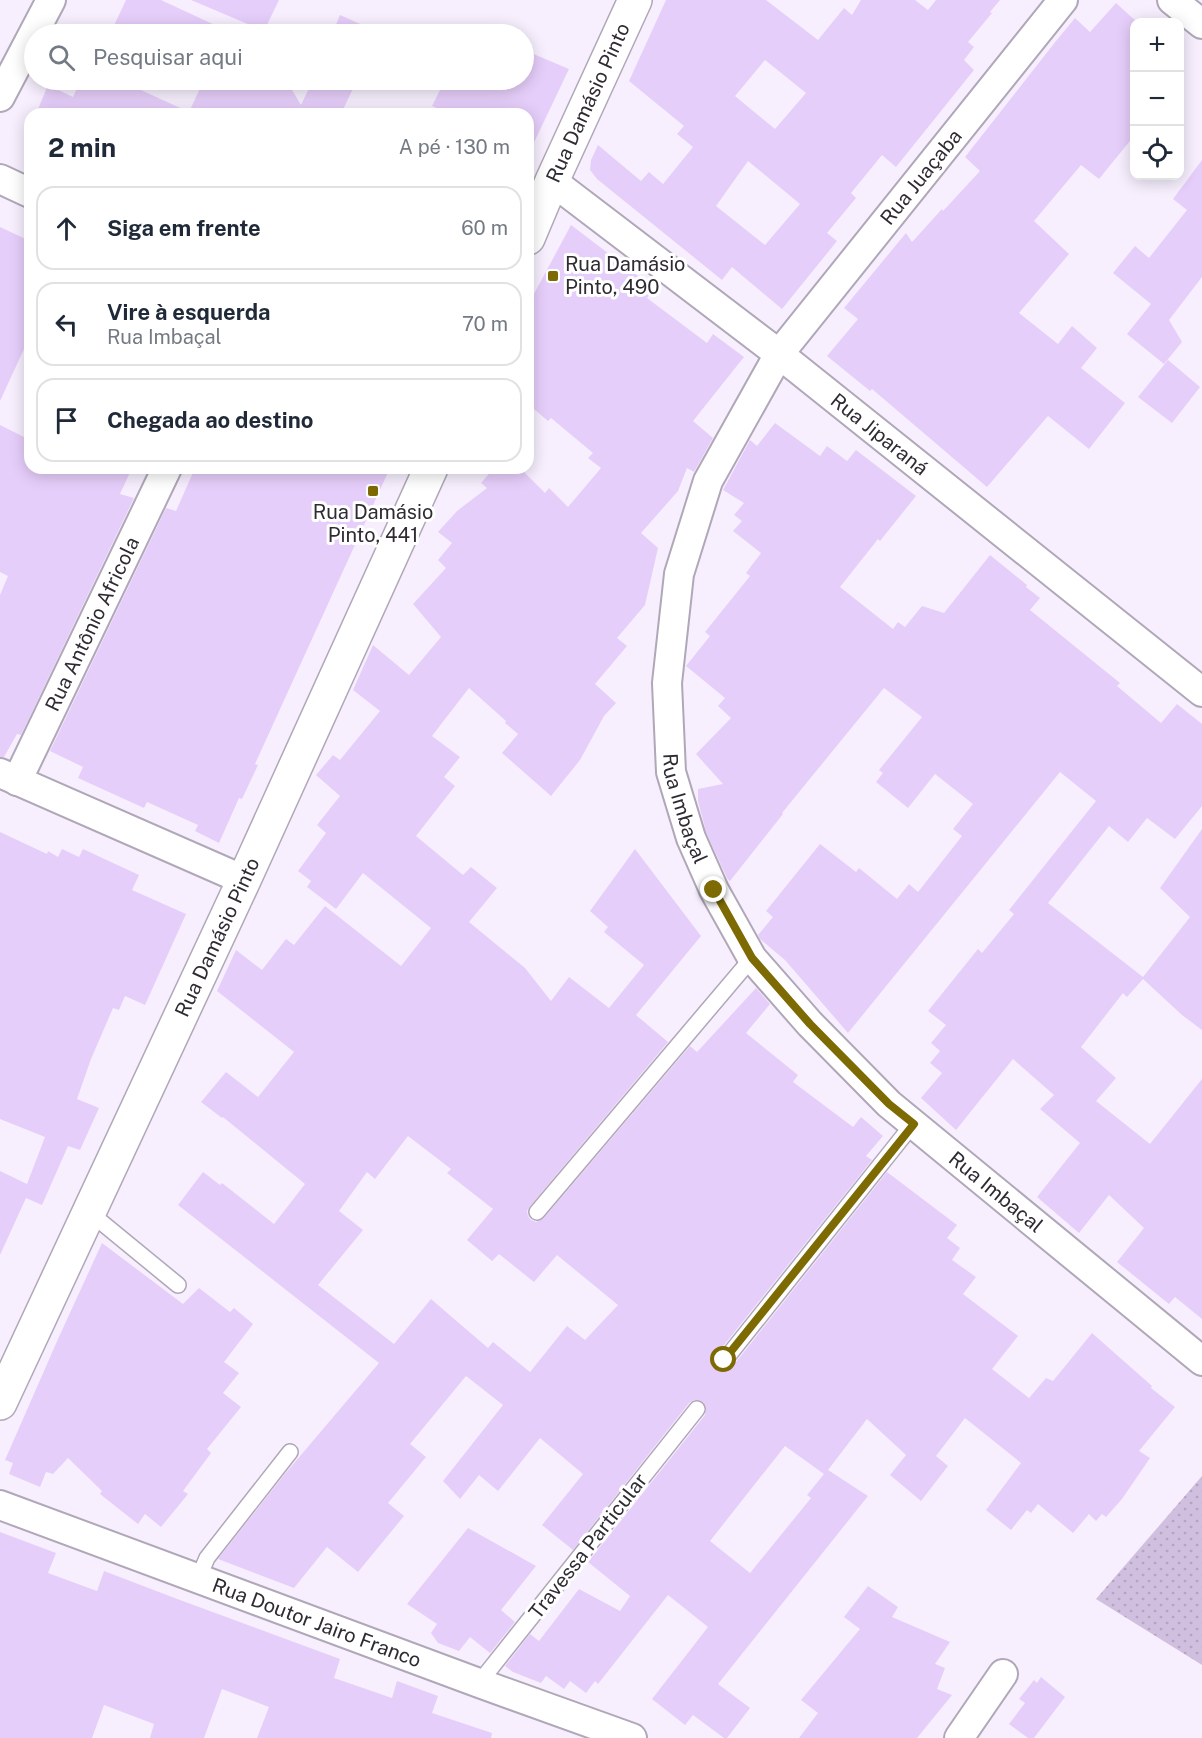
<!DOCTYPE html>
<html lang="pt">
<head>
<meta charset="utf-8">
<style>
  :root { --surface:#fff; --page:#f6f6f7; --text:#1f2937; --muted:#747a83; --line:#e0e1e3 }
  body { margin:0; font-family:"Public Sans",sans-serif; background:var(--page); color:var(--text) }
  .controls { position:absolute; right:18px; top:18px; display:grid; overflow:hidden; border-radius:12px; box-shadow:0 3px 15px #0003 }
  .controls button { width:54px; height:54px; display:grid; place-items:center; padding:0; border:0; border-bottom:2px solid var(--line); background:var(--surface); color:var(--text); font:30px sans-serif }
  .stop { position:absolute; width:18px; height:18px; margin:-14px; border:4px solid #7d6a02; border-radius:50%; background:#fff }
  .stop.end { background:#7d6a02; border-color:#fff; box-shadow:0 2px 6px #0008 }
  .list { margin:0; padding:0; list-style:none }
  h2 { display:flex; justify-content:space-between; align-items:center; height:78px; margin:0; padding:0 24px; font-size:26px }
  h2 small { font-size:20px; font-weight:400; color:var(--muted) }
  .list li { display:grid; grid-template-columns:39px 1fr auto; gap:18px; align-items:center; box-sizing:border-box; height:84px; margin:0 12px 12px; padding:0 12px; border:2px solid var(--line); border-radius:18px }
  .list b { display:block; font-size:22px; white-space:nowrap }
  .list p { margin:0; font-size:20px; white-space:nowrap; color:var(--muted) }
  .list em { font-size:20px; font-style:normal; color:var(--muted) }
  .icon { flex:none; width:33px; height:33px; fill:none; stroke:currentColor; stroke-width:2; stroke-linecap:round; stroke-linejoin:round }
  .map { position:relative; flex:none; width:1202px; height:1738px; overflow:hidden }
  .search { position:absolute; background:var(--surface); box-shadow:0 3px 15px #0003; left:24px; top:24px; width:510px; height:66px; display:flex; align-items:center; gap:15px; box-sizing:border-box; padding:0 21px; border-radius:33px; color:var(--muted); font-size:22px }
  .panel { position:absolute; background:var(--surface); box-shadow:0 3px 15px #0003; left:24px; top:108px; width:510px; height:366px; border-radius:18px }
  .map>svg:first-child { display:block }
</style>
</head>
<body>
<div class="map">
<svg width="1202" height="1738" viewBox="0 0 1202 1738">
  <defs>
    <pattern id="green-dots" width="8" height="8" patternUnits="userSpaceOnUse" patternTransform="scale(1.5)"><rect width="8" height="8" fill="#d0bfde"/><path d="M2 2h.1M6 6h.1" fill="none" stroke="#b3a4bf" stroke-width="1.8" stroke-linecap="round"/></pattern>
  </defs>
  <rect width="100%" height="100%" fill="#f7effe"/>
  <polygon fill="url(#green-dots)" points="1202,1476 1202,1665 1096,1599"/>
  <g fill="#e6cefa" fill-rule="evenodd">
    <polygon points="126,0 161,0 217,26 213,34 110,34"/>
    <polygon points="191,0 279,0 264,31"/>
    <path d="M 666,0 L 766,0 L 818,40 L 844,8 L 852,15 L 861,0 L 915,0 L 928,10 L 936,0 L 1000,0 L 990,12 L 992,13 L 968,42 L 974,47 L 964,60 L 974,70 L 896,167 L 882,155 L 851,193 L 856,198 L 827,233 L 837,241 L 782,309 L 732,267 L 722,280 L 597,179 L 590,170 L 591,160 L 598,145 L 641,181 L 649,172 L 663,184 L 693,147 L 677,134 L 684,126 L 629,81 ZM 765,60 L 806,93 L 775,129 L 735,96 ZM 748,161 L 800,204 L 765,245 L 716,206 Z"/>
    <polygon points="1116,3 1137,22 1134,22 1134,136 1099,179 1081,165 1034,221 1069,254 1019,313 1058,344 1072,326 1097,348 1081,368 1125,403 1089,449 1048,416 987,487 872,389 870,391 827,356 858,319 844,308 906,233 912,242 942,209 943,211 980,171 965,157 1056,41 1075,18 1090,32"/>
    <polygon points="340,15 378,32 376,34 332,34"/>
    <polygon points="467,25 488,34 464,34"/>
    <polygon points="524,50 569,69 528,155 528,114 449,114 432,106 445,80 524,80"/>
    <polygon points="81,80 119,80 189,112 204,80 286,80 301,105 313,80 357,80 341,114 36,114 48,85 73,97"/>
    <polygon points="1202,160 1202,277 1169,320 1182,342 1164,364 1127,334 1151,304 1113,273 1135,246 1149,258 1187,210 1173,199"/>
    <path d="M 571,225 L 654,288 L 647,298 L 707,343 L 713,334 L 744,357 L 693,421 L 713,438 L 694,472 L 687,468 L 678,491 L 641,533 L 658,548 L 645,605 L 617,638 L 627,646 L 595,684 L 616,703 L 604,716 L 580,760 L 551,796 L 502,753 L 518,734 L 505,723 L 506,721 L 469,688 L 432,736 L 460,757 L 444,777 L 455,786 L 416,836 L 463,875 L 471,867 L 497,888 L 469,922 L 525,968 L 551,1001 L 569,977 L 609,1008 L 644,965 L 604,932 L 608,927 L 590,911 L 635,849 L 701,936 L 636,1015 L 668,1042 L 530,1206 L 527,1211 L 528,1216 L 531,1220 L 536,1222 L 544,1218 L 690,1046 L 697,1052 L 756,988 L 770,1004 L 746,1033 L 798,1075 L 793,1082 L 853,1127 L 861,1117 L 883,1136 L 866,1156 L 872,1160 L 716,1355 L 714,1360 L 718,1368 L 723,1371 L 732,1367 L 887,1172 L 957,1225 L 947,1238 L 960,1248 L 952,1260 L 976,1277 L 963,1294 L 1018,1336 L 992,1369 L 1029,1398 L 1046,1378 L 1053,1381 L 1092,1333 L 1152,1386 L 1151,1388 L 1175,1407 L 1139,1451 L 1150,1458 L 1122,1499 L 1106,1517 L 1102,1514 L 1096,1521 L 1089,1514 L 1073,1533 L 1038,1504 L 1031,1513 L 1027,1510 L 1011,1530 L 986,1510 L 1021,1463 L 965,1418 L 936,1456 L 948,1466 L 921,1501 L 890,1475 L 906,1455 L 867,1419 L 828,1470 L 868,1496 L 718,1684 L 750,1708 L 727,1738 L 724,1738 L 693,1715 L 685,1725 L 652,1699 L 708,1627 L 668,1595 L 598,1684 L 595,1681 L 586,1693 L 570,1681 L 564,1689 L 546,1676 L 541,1683 L 513,1672 L 505,1666 L 530,1634 L 539,1641 L 579,1589 L 620,1611 L 630,1596 L 588,1562 L 705,1415 L 706,1406 L 703,1402 L 699,1400 L 694,1400 L 689,1403 L 573,1550 L 542,1525 L 583,1474 L 540,1438 L 498,1491 L 479,1475 L 460,1499 L 443,1481 L 503,1405 L 466,1376 L 410,1444 L 426,1457 L 388,1503 L 404,1516 L 358,1572 L 327,1547 L 294,1588 L 218,1559 L 284,1475 L 379,1363 L 178,1205 L 203,1172 L 220,1185 L 222,1183 L 274,1224 L 305,1184 L 223,1117 L 222,1118 L 201,1102 L 226,1072 L 258,1097 L 294,1052 L 217,991 L 236,950 L 262,970 L 286,939 L 294,945 L 325,906 L 401,966 L 431,928 L 363,873 L 336,909 L 307,887 L 311,881 L 298,871 L 326,833 L 317,825 L 340,796 L 316,775 L 333,755 L 340,760 L 380,711 L 353,690 L 373,645 L 409,675 L 441,637 L 413,604 L 446,568 L 438,560 L 452,543 L 438,532 L 457,511 L 487,488 L 481,483 L 494,468 L 520,468 L 545,493 L 549,488 L 568,507 L 601,468 L 588,458 L 593,453 L 551,418 L 548,421 L 528,404 L 528,305 ZM 408,1136 L 451,1169 L 447,1173 L 493,1209 L 467,1240 L 492,1261 L 499,1254 L 534,1282 L 557,1255 L 618,1305 L 585,1340 L 567,1326 L 530,1372 L 493,1342 L 488,1348 L 431,1299 L 394,1344 L 318,1285 L 363,1230 L 339,1211 L 367,1172 L 375,1179 ZM 785,1446 L 824,1474 L 807,1495 L 811,1498 L 750,1573 L 710,1541 Z"/>
    <polygon points="0,227 30,241 30,336 0,401"/>
    <polygon points="1168,360 1200,387 1172,423 1138,397"/>
    <polygon points="775,423 820,456 827,446 847,461 856,450 916,496 880,541 878,539 840,587 893,629 898,622 905,627 922,606 944,613 990,555 1027,585 1026,587 1040,598 1030,610 1120,683 1117,686 1161,723 1177,704 1202,724 1202,806 1175,839 1147,818 1128,842 1109,826 1048,903 1143,977 1190,917 1160,888 1202,829 1202,1030 1182,1015 1143,979 1127,997 1123,993 1081,1047 1116,1078 1096,1101 1150,1144 1202,1079 1202,1319 1175,1297 1169,1304 1117,1262 1144,1228 1109,1195 1079,1233 1037,1197 1080,1143 1040,1109 1054,1095 1013,1059 956,1130 921,1098 942,1073 930,1063 940,1051 931,1043 946,1025 928,1011 978,949 982,953 1014,914 1009,910 1096,801 1060,772 848,1033 785,960 760,939 758,935 773,917 766,911 820,844 856,872 859,868 897,899 909,884 918,892 962,836 953,829 973,804 935,774 908,808 876,782 883,773 879,770 922,717 884,688 782,813 783,814 730,881 727,878 706,832 698,801 698,789 723,784 696,754 731,718 718,706 725,698 686,666 710,636 705,632 750,576 746,573 761,553 733,531 742,521 734,515 744,503 723,490 750,440 757,446"/>
    <polygon points="0,425 30,440 30,468 132,468 120,494 134,498 21,735 17,734 4,757 0,757 0,595 8,576 0,572"/>
    <polygon points="195,468 390,468 255,764 258,765 242,799 239,798 219,843 195,831 198,825 147,802 144,808 78,778 83,767 50,751 166,508 176,511"/>
    <polygon points="0,832 47,854 48,851 58,857 62,849 79,857 83,849 139,875 132,890 186,914 145,1005 125,996 119,1010 113,1008 91,1059 77,1099 99,1108 80,1150 68,1146 42,1205 26,1198 0,1255 0,1171 27,1184 45,1137 0,1119"/>
    <polygon points="102,1243 183,1304 199,1288 230,1312 234,1308 253,1324 224,1362 239,1373 223,1393 241,1407 207,1449 211,1453 183,1491 188,1494 161,1527 145,1514 138,1524 100,1494 102,1491 68,1458 53,1474 46,1472 40,1487 9,1474 13,1463 5,1460 58,1339"/>
    <polygon points="468,1528 536,1566 501,1610 515,1622 490,1653 470,1637 459,1651 438,1643 431,1633 437,1624 407,1604"/>
    <polygon points="0,1532 56,1553 48,1573 97,1591 104,1571 172,1597 340,1659 334,1678 392,1698 397,1681 438,1696 432,1713 492,1733 491,1738 257,1738 269,1707 222,1689 204,1738 150,1738 154,1724 104,1705 92,1738 0,1738"/>
    <polygon points="868,1586 898,1607 892,1617 950,1642 935,1664 945,1668 937,1689 952,1695 917,1738 799,1738 818,1713 801,1700 860,1629 844,1617"/>
    <polygon points="1041,1677 1065,1697 1034,1738 1028,1738 1009,1724 1025,1703 1019,1699 1034,1680 1037,1683"/>
  </g>
  <g fill="none" stroke-linecap="round" stroke-linejoin="round">
    <g stroke="#b0a7b8" stroke-width="18">
      <g id="service">
        <polyline points="89,1212 178,1285"/>
        <polyline points="537,1212 752,958"/>
        <polyline points="724,1361 913,1124"/>
        <polyline points="198,1579 207,1558 290,1452"/>
        <polyline points="479,1683 697,1409"/>
      </g>
    </g>
    <g stroke="#b0a7b8" stroke-width="32">
      <g id="minor">
        <path id="s1" d="M 1063,0 L 779,354 L 708,481 L 679,574 L 667,683 L 671,772 L 691,838 L 714,890 L 752,958 L 810,1024 L 889,1104 L 1202,1361"/>
        <polyline points="1172,0 1202,24"/>
        <polyline points="0,97 51,0"/>
        <polyline points="0,179 30,193"/>
        <path id="s2" d="M 552,181 L 779,354 L 1202,692"/>
        <polyline points="0,773 244,880"/>
        <path id="s3" d="M 17,781 L 167,468"/>
        <path id="s4" d="M 0,1505 L 479,1683 L 632,1738"/>
        <polyline points="959,1738 1003,1674"/>
      </g>
    </g>
    <g stroke="#b0a7b8" stroke-width="36">
      <g id="tertiary">
        <path id="s5" d="M 528,238 L 552,181 L 635,0"/>
        <path id="s6" d="M 0,1403 L 244,880 L 431,468"/>
      </g>
    </g>
    <use href="#service" stroke="#fff" stroke-width="15"/>
    <use href="#minor" stroke="#fff" stroke-width="28"/>
    <use href="#tertiary" stroke="#fff" stroke-width="33"/>
  </g>
  <g fill="none" stroke-linecap="round" stroke-linejoin="round">
    <polyline stroke="#7d6a02" stroke-width="8" points="714,890 752,958 810,1024 889,1104 914,1124 724,1360"/>
  </g>
  <g fill="#7d6a02" stroke="#fff" stroke-width="2">
    <rect x="547" y="270" width="12" height="12" rx="3"/>
    <rect x="367" y="485" width="12" height="12" rx="3"/>
  </g>
  <g text-anchor="middle" dominant-baseline="central" stroke-width="6" stroke-linejoin="round" paint-order="stroke">
    <g font-size="20" fill="#2f2b32" stroke="#fff">
      <text stroke="none"><textPath href="#s5" startOffset="148">Rua Damásio Pinto</textPath></text>
      <text transform="translate(921 177) rotate(-51)">Rua Juaçaba</text>
      <text stroke="none"><textPath href="#s2" startOffset="414">Rua Jiparaná</textPath></text>
      <text stroke="none"><textPath href="#s3" startOffset="174">Rua Antônio Africola</textPath></text>
      <text stroke="none"><textPath href="#s1" startOffset="934">Rua Imbaçal</textPath></text>
      <text stroke="none"><textPath href="#s6" startOffset="514">Rua Damásio Pinto</textPath></text>
      <text stroke="none"><textPath href="#s1" startOffset="1438">Rua Imbaçal</textPath></text>
      <text transform="translate(588 1546) rotate(-52)">Travessa Particular</text>
      <text stroke="none"><textPath href="#s4" startOffset="338">Rua Doutor Jairo Franco</textPath></text>
    </g>
    <g font-size="20" fill="#2f2b32" stroke="#fff" text-anchor="start">
      <text x="565" y="264">Rua Damásio<tspan x="565" dy="23">Pinto, 490</tspan></text>
      <text x="373" y="512" text-anchor="middle">Rua Damásio<tspan x="373" dy="23">Pinto, 441</tspan></text>
    </g>
  </g>
</svg>
<div class="controls">
<button>+</button>
<button>−</button>
<button><svg class="icon" aria-label="locate" viewBox="0 0 24 24"><circle cx="12" cy="12" r="6"/><path d="M12 2v4M12 18v4M2 12h4M18 12h4"/></svg></button>
</div>
<div class="stop" style="left:724px;top:1360px"></div>
<div class="stop end" style="left:714px;top:890px"></div>
<div class="search"><svg class="icon" aria-label="search" viewBox="0 0 24 24"><circle cx="10" cy="10" r="6"/><path d="M15 15l6 6"/></svg>Pesquisar aqui</div>
<section class="panel">
<h2>2 min<small>A pé · 130 m</small></h2>
<ul class="list">
<li><svg class="icon" aria-label="ahead" viewBox="0 0 24 24"><path d="M12 20V5M6 11l6-6 6 6"/></svg><div><b>Siga em frente</b></div><em>60 m</em></li>
<li><svg class="icon" aria-label="left" viewBox="0 0 24 24"><path d="M17 20v-9H6M10 6l-5 5 5 5"/></svg><div><b>Vire à esquerda</b><p>Rua Imbaçal</p></div><em>70 m</em></li>
<li><svg class="icon" aria-label="arrive" viewBox="0 0 24 24"><path d="M6 21V4h12l-3 4 3 4H6"/></svg><div><b>Chegada ao destino</b></div></li>
</ul>
</section>
</div>
</body>
</html>
